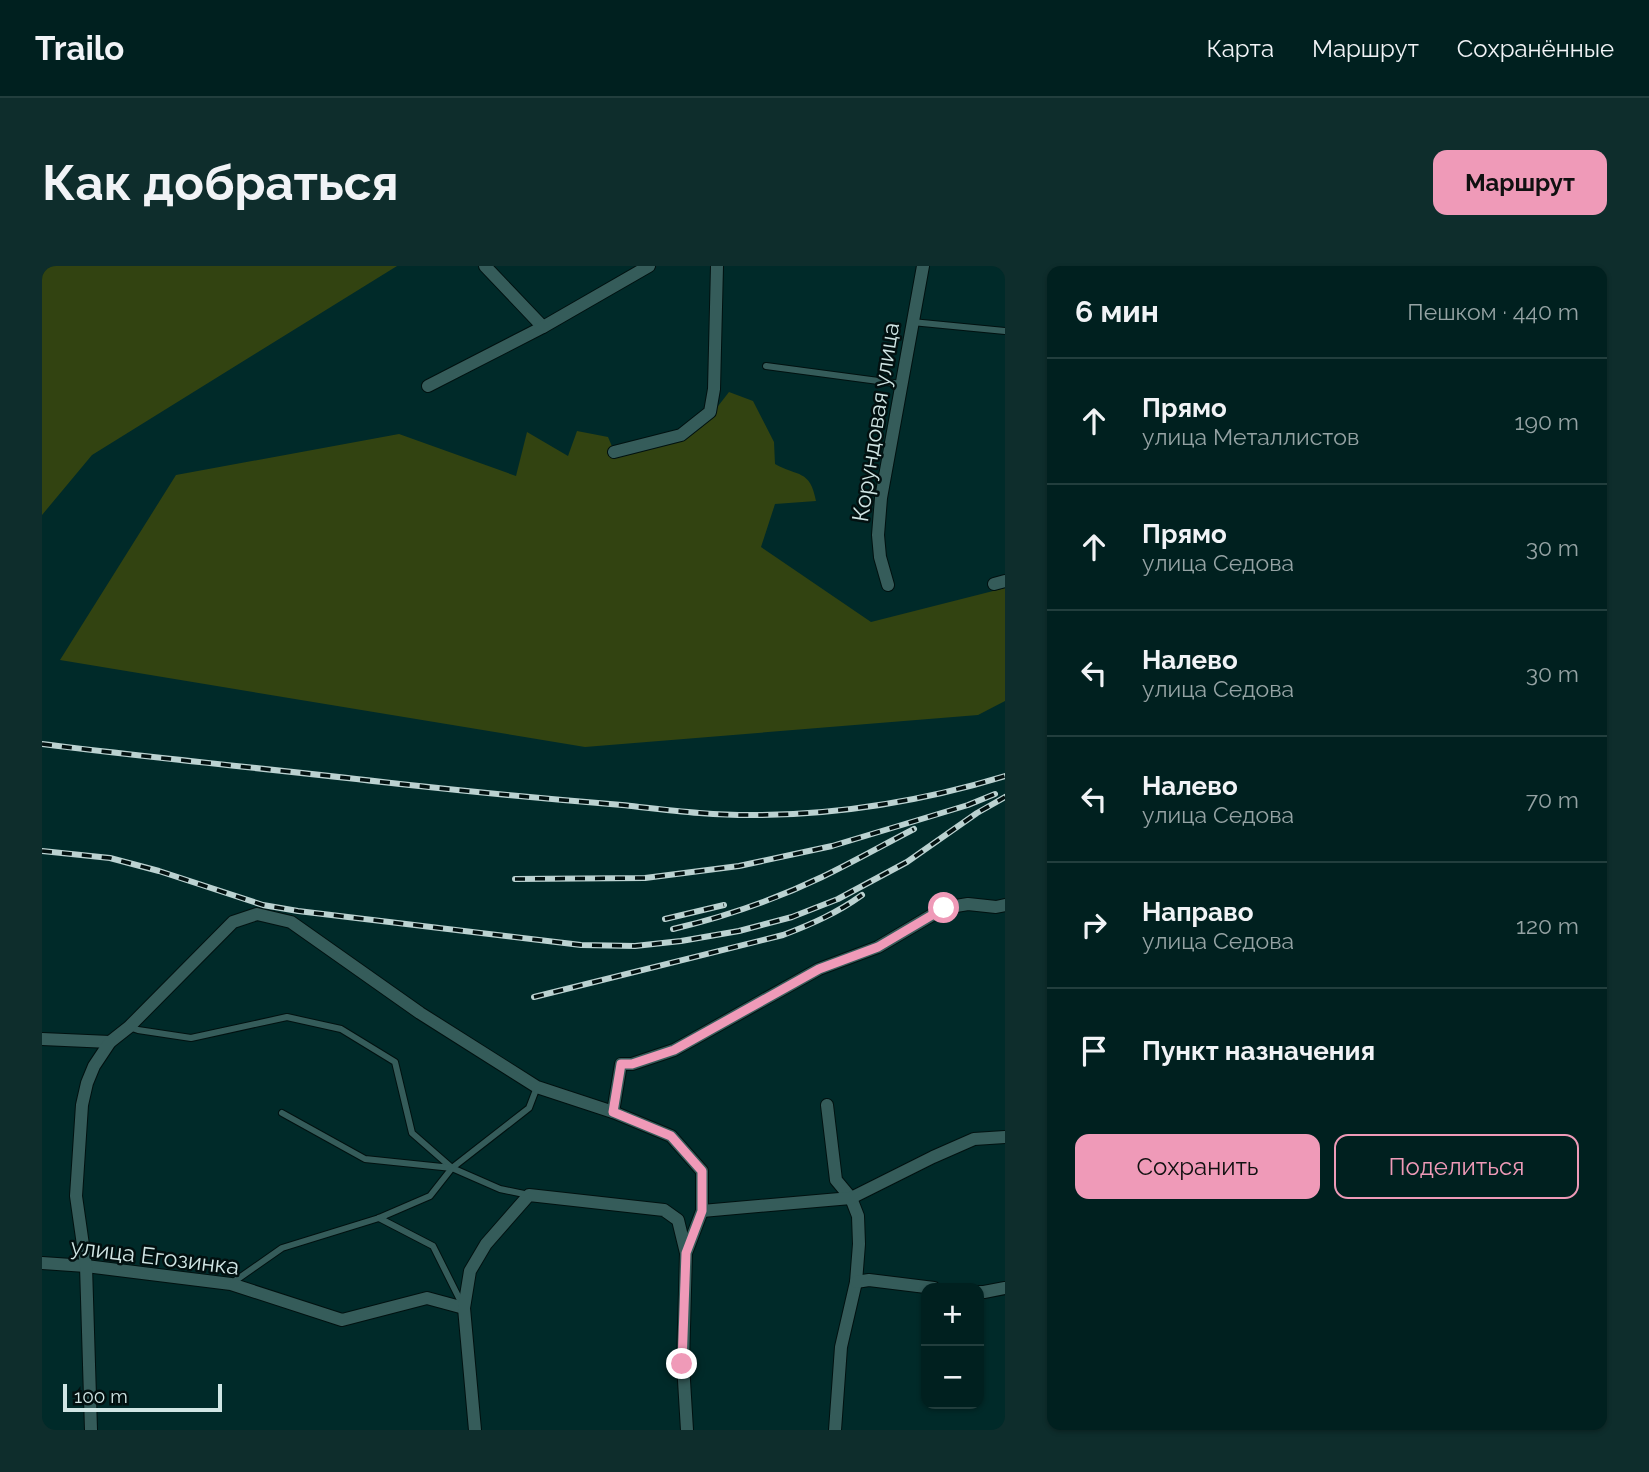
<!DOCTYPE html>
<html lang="ru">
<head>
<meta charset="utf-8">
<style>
  :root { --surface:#00201f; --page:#0e2d2c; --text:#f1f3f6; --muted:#95a3a4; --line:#223e3d; --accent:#ef9ab8 }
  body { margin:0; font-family:Raleway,sans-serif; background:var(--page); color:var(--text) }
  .controls { position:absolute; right:21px; bottom:21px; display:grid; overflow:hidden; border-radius:14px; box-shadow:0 2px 5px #0004 }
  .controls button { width:63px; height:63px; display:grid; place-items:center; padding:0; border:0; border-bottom:2px solid var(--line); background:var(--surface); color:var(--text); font:35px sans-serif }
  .scale { position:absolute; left:21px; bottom:18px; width:159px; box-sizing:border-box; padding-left:7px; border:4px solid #d0e5e4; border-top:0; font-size:19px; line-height:24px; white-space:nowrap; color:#d0e5e4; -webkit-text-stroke:5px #021010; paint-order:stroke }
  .stop { position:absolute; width:21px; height:21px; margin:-16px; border:5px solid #ef9ab8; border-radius:50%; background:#fff }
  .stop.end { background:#ef9ab8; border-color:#fff; box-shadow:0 2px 7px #0008 }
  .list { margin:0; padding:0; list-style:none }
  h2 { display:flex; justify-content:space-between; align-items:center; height:91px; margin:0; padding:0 28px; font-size:30px }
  h2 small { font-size:23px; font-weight:400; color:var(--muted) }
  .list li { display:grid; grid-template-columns:46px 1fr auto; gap:21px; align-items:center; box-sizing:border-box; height:126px; padding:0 28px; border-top:2px solid var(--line) }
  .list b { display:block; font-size:26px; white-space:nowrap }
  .list p { margin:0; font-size:23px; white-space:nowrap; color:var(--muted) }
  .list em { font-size:23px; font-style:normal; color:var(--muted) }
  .actions { display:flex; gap:14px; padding:21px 28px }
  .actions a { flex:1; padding:16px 0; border:2px solid var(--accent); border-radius:14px; text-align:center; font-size:24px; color:var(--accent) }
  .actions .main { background:var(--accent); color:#111 }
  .icon { flex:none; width:38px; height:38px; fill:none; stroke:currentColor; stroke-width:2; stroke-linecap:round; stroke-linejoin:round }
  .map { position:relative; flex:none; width:963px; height:1164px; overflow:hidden; border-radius:14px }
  header { display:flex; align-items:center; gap:42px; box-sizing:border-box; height:98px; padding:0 35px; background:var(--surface); border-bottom:2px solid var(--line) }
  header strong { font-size:33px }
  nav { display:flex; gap:38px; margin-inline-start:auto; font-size:24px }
  .intro { display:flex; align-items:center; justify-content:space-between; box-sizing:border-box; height:168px; padding:0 42px }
  h1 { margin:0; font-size:49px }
  .button { padding:18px 32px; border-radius:14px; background:var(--accent); color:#111; font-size:24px; font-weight:700 }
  main { display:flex; gap:42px; padding:0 42px }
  aside { flex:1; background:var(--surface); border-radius:14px; box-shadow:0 2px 5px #0004 }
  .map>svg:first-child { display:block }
</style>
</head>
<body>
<header>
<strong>Trailo</strong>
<nav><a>Карта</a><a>Маршрут</a><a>Сохранённые</a></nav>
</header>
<div class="intro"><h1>Как добраться</h1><a class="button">Маршрут</a></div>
<main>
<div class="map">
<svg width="963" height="1164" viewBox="0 0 963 1164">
  <rect width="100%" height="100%" fill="#002a29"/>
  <g fill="#324311">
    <polygon points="0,0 355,0 50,189 0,249"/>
    <path d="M 687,126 L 711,135 L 732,176 L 733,198 C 756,211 768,203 774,235 L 733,238 L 719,281 L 829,356 L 963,322 L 963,435 L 936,449 L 543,481 L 18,394 L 134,209 L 357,168 L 474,210 L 485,166 L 526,190 L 535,165 L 566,171 L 575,192 L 659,162 Z"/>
  </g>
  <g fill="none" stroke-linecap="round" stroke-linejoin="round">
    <g stroke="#001110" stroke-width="8">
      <g id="lane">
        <polyline points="870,56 963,65"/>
        <polyline points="724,100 859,118"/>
        <polyline points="87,761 96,764 149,772 245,751 299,763 353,796 370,867 410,902"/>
        <polyline points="240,847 323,893 410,902 487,842 495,821"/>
        <polyline points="337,952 391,980 421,1040"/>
        <polyline points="190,1017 240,982 337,952 388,930 410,902 458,923 487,929"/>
      </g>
    </g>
    <g stroke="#001110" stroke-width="14">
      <g id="street">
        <polyline points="443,0 501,61"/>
        <polyline points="386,120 501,61 607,0"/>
        <polyline points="572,186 639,169 668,146 672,123 675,0"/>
        <polyline points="952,318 963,315"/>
        <polyline points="846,319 838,291 836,269 839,232 881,0"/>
        <polyline points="0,773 68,776"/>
        <polyline points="785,839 794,914 809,932 816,950 817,978 814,1016 799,1081 793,1164"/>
        <polyline points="660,945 809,932 891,891 932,873 963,871"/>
        <polyline points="0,997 44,1000 189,1018 300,1054 385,1032 422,1042"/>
        <polyline points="814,1016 827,1014 892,1022"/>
        <polyline points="937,1026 942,1026 963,1022"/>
        <polyline points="49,1164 44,1000 34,930 40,839 45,817 52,800 68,776 87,761 191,656 215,648 249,656 378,747 495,821 571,846"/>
        <polyline points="433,1164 422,1042 428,1005 444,978 487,929 622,944 636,954 644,987"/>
        <polyline points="645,1164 641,1098 644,987 660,945 660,905 629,870 571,846 579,798 590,798 632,784 777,703 836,681 902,642 926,638 954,641 963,639"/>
      </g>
    </g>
    <use href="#lane" stroke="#355c5a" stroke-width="6"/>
    <use href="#street" stroke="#355c5a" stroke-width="12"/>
    <g stroke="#bbd2d1" stroke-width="6">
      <g id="rail">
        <path d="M 0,478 C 119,493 239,504 358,518 C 432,526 506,533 580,539 C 626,544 672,550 718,549 C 800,548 884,534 963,510"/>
        <polyline points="0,585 68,592 117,605 221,639 256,645 539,679 593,680 639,675 697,665 750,651 796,633 865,596 935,547 963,531"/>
        <polyline points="473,613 603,612 697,600 790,580 926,539 953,528"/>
        <polyline points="623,653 682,639"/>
        <path d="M 631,663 C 682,651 732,634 780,611 C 811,596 841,579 872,563"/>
        <path d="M 492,731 L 741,669 C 770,658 795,647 820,629"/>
      </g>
    </g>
    <use href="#rail" stroke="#021010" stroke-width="3.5" stroke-dasharray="10" stroke-linecap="butt"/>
  </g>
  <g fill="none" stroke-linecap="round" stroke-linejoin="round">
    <polyline stroke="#ef9ab8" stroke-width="9" points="640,1098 644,987 660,945 660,905 629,870 571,846 579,798 590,798 632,784 777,703 836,681 902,642"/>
  </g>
  <g text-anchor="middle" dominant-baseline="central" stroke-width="5" stroke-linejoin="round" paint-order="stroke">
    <g font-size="23" fill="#d0e5e4" stroke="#021010">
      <text transform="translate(833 156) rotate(-81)">Корундовая улица</text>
      <text transform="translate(113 990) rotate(7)">улица Егозинка</text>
    </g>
  </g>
</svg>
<div class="controls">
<button>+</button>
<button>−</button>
</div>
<div class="scale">100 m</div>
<div class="stop" style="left:902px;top:642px"></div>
<div class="stop end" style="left:640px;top:1098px"></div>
</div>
<aside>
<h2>6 мин<small>Пешком · 440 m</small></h2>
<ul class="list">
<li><svg class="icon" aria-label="ahead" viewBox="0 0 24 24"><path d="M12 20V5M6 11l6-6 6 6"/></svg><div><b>Прямо</b><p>улица Металлистов</p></div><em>190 m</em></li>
<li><svg class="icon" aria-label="ahead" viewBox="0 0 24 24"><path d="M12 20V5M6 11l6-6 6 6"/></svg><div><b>Прямо</b><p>улица Седова</p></div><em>30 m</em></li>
<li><svg class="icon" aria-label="left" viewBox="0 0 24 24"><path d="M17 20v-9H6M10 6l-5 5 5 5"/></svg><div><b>Налево</b><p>улица Седова</p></div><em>30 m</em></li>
<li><svg class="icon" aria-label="left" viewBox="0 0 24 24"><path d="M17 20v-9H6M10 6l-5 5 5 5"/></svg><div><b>Налево</b><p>улица Седова</p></div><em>70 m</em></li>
<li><svg class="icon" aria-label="right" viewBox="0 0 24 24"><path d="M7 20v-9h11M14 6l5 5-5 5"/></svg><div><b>Направо</b><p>улица Седова</p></div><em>120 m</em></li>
<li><svg class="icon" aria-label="arrive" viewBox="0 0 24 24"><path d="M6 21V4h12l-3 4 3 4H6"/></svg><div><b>Пункт назначения</b></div></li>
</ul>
<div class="actions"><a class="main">Сохранить</a><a>Поделиться</a></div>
</aside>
</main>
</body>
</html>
